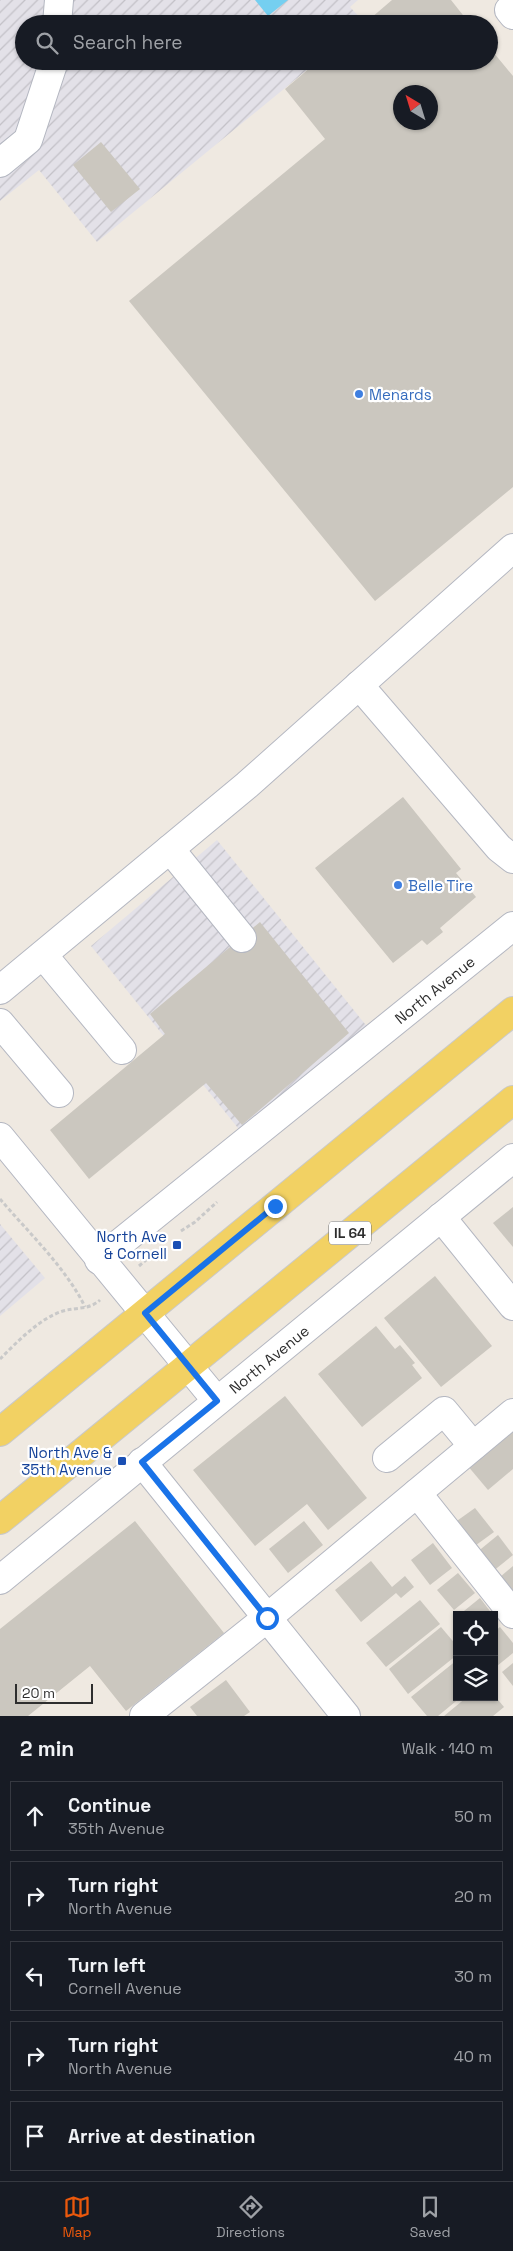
<!DOCTYPE html>
<html lang="en">
<head>
<meta charset="utf-8">
<style>
  :root { --surface:#171b24; --page:#20242c; --text:#f1f3f6; --muted:#9ea1a6; --line:#363941; --accent:#ea580c }
  body { margin:0; font-family:"Space Grotesk",sans-serif; background:var(--page); color:var(--text) }
  .controls { position:absolute; right:15px; bottom:15px; display:grid; overflow:hidden; border-radius:0px; box-shadow:0 1px 4px #0004 }
  .controls button { width:45px; height:45px; display:grid; place-items:center; padding:0; border:0; border-bottom:1px solid var(--line); background:var(--surface); color:var(--text); font:25px sans-serif }
  .compass { position:absolute; left:393px; top:85px; width:45px; height:45px; border-radius:50%; background:var(--surface); box-shadow:0 1px 4px #0004; rotate:322deg }
  .scale { position:absolute; left:15px; bottom:12px; width:78px; box-sizing:border-box; padding-left:5px; border:2px solid #2e2e2e; border-top:0; font-size:14px; line-height:18px; white-space:nowrap; color:#2e2e2e; -webkit-text-stroke:4px #fff; paint-order:stroke }
  .stop { position:absolute; width:15px; height:15px; margin:-11px; border:4px solid #1a73e8; border-radius:50%; background:#fff }
  .stop.end { background:#1a73e8; border-color:#fff; box-shadow:0 1px 5px #0008 }
  .list { margin:0; padding:0; list-style:none }
  h2 { display:flex; justify-content:space-between; align-items:center; height:65px; margin:0; padding:0 20px; font-size:21px }
  h2 small { font-size:16px; font-weight:400; color:var(--muted) }
  .list li { display:grid; grid-template-columns:32px 1fr auto; gap:15px; align-items:center; box-sizing:border-box; height:70px; margin:0 10px 10px; padding:0 10px; border:1px solid var(--line); border-radius:0px }
  .list b { display:block; font-size:19px; white-space:nowrap }
  .list p { margin:0; font-size:16px; white-space:nowrap; color:var(--muted) }
  .list em { font-size:16px; font-style:normal; color:var(--muted) }
  .icon { flex:none; width:28px; height:28px; fill:none; stroke:currentColor; stroke-width:2; stroke-linecap:round; stroke-linejoin:round }
  .map { position:relative; flex:none; width:513px; height:1716px; overflow:hidden }
  .search { position:absolute; background:var(--surface); box-shadow:0 1px 4px #0004; left:15px; right:15px; top:15px; height:55px; display:flex; align-items:center; gap:12px; box-sizing:border-box; padding:0 18px; border-radius:28px; color:var(--muted); font-size:19px }
  .sheet { height:465px; background:var(--surface) }
  nav { display:flex; justify-content:space-around; align-items:center; box-sizing:border-box; height:70px; border-top:1px solid var(--line); background:var(--surface); font-size:14px; color:var(--muted) }
  nav a { display:grid; justify-items:center; gap:2px }
  nav .on { color:var(--accent) }
  .map>svg:first-child { display:block }
</style>
</head>
<body>
<div class="map">
<svg width="513" height="1716" viewBox="0 0 513 1716">
  <defs>
    <pattern id="industrial-furrows" width="10" height="10" patternUnits="userSpaceOnUse" patternTransform="scale(1.25)"><rect width="10" height="10" fill="#e3e1e8"/><path d="M-1 1l2-2M0 10L10 0M9 11l2-2" fill="none" stroke="#c3c1c7"/></pattern>
  </defs>
  <rect width="100%" height="100%" fill="#efe9e1"/>
  <g fill="url(#industrial-furrows)">
    <polygon points="0,0 358,0 350,7 365,23 24,24 24,61 318,61 97,242 39,170 0,201"/>
    <polygon points="217,840 369,1029 242,1133 91,946"/>
    <polygon points="0,1224 45,1278 0,1316"/>
  </g>
  <polygon fill="#75cff0" points="255,0 288,0 268,16"/>
  <g fill="#cbc7bf" fill-rule="evenodd">
    <polygon points="392,0 451,0 470,24 364,24"/>
    <path d="M 489,47 L 513,76 L 513,487 L 375,601 L 129,301 L 325,139 L 285,89 L 318,61 L 489,61 ZM 400,92 L 430,92 L 430,122 L 400,122 Z"/>
    <polygon points="101,142 140,189 111,212 73,165"/>
    <polygon points="403,797 461,869 456,873 476,897 440,928 443,932 427,945 422,940 393,963 315,868"/>
    <polygon points="260,922 349,1033 242,1125 206,1083 89,1179 50,1130 165,1034 150,1014"/>
    <polygon points="513,1207 513,1247 493,1223"/>
    <polygon points="435,1276 492,1346 441,1387 384,1318"/>
    <polygon points="376,1326 395,1349 400,1345 415,1363 412,1365 422,1378 362,1427 318,1374"/>
    <polygon points="285,1396 367,1498 328,1530 307,1504 255,1546 193,1470"/>
    <polygon points="513,1427 513,1469 488,1490 467,1465"/>
    <polygon points="475,1508 494,1532 472,1548 454,1523"/>
    <polygon points="135,1521 224,1633 126,1711 90,1666 28,1716 0,1716 0,1629"/>
    <polygon points="304,1521 323,1545 288,1573 269,1549"/>
    <polygon points="498,1535 513,1555 492,1572 476,1553"/>
    <polygon points="433,1543 452,1568 430,1585 411,1560"/>
    <polygon points="371,1561 392,1587 405,1576 414,1587 401,1598 396,1593 361,1622 335,1590"/>
    <polygon points="513,1566 513,1593 500,1577"/>
    <polygon points="458,1573 475,1593 454,1610 437,1590"/>
    <polygon points="480,1598 493,1615 459,1615"/>
    <polygon points="420,1600 440,1624 386,1667 366,1643"/>
    <polygon points="441,1627 457,1646 457,1655 408,1694 389,1669"/>
    <polygon points="500,1627 513,1643 513,1653 497,1666 494,1663 494,1632"/>
    <polygon points="457,1660 457,1697 461,1697 438,1716 427,1716 411,1697"/>
    <polygon points="513,1663 513,1686 502,1672"/>
    <polygon points="226,1680 250,1712 244,1716 197,1716 190,1707"/>
    <polygon points="494,1695 504,1707 493,1716 444,1716 467,1697 494,1697"/>
  </g>
  <g fill="none" stroke-linecap="round" stroke-linejoin="round">
    <g stroke="#b4b7c1" stroke-width="30">
      <g id="minor">
        <polyline points="509,10 513,15"/>
        <polyline points="57,24 59,0"/>
        <polyline points="0,163 28,140 54,61"/>
        <polyline points="359,685 499,848 513,859"/>
        <polyline points="170,849 242,938"/>
        <polyline points="43,955 122,1050"/>
        <polyline points="0,990 247,785 513,548"/>
        <polyline points="0,1023 59,1093"/>
        <polyline points="0,1137 217,1401"/>
        <polyline points="441,1217 513,1306"/>
        <path id="s1" d="M 99,1260 L 513,926"/>
        <polyline points="387,1458 444,1411 473,1446"/>
        <polyline points="142,1462 346,1716"/>
        <polyline points="417,1493 513,1614"/>
        <path id="s2" d="M 0,1580 L 513,1158"/>
        <polyline points="144,1716 267,1618 513,1413"/>
      </g>
    </g>
    <g stroke="#c9c9c9" stroke-width="30">
      <g id="major">
        <polyline points="0,1432 513,1011"/>
        <polyline points="0,1520 513,1100"/>
      </g>
    </g>
    <g stroke="#c9c9c9" stroke-width="3" stroke-dasharray="4 2.5" stroke-linecap="butt">
      <path d="M 0,1199 C 28,1232 67,1269 85,1307"/>
      <polyline points="181,1231 195,1222 217,1202"/>
      <polyline points="139,1266 159,1249"/>
      <path d="M 0,1359 C 17,1342 40,1318 63,1311 C 77,1307 89,1310 100,1300"/>
    </g>
    <use href="#minor" stroke="#fff" stroke-width="28"/>
    <use href="#major" stroke="#f2d163" stroke-width="28"/>
  </g>
  <g fill="none" stroke-linecap="round" stroke-linejoin="round">
    <polyline stroke="#1a73e8" stroke-width="6" points="267,1618 142,1462 217,1401 145,1313 275,1206"/>
  </g>
  <g fill="#3f7fe0" stroke="#fff" stroke-width="2">
    <circle cx="359" cy="394" r="5"/>
    <circle cx="398" cy="885" r="5"/>
  </g>
  <g fill="#1a4fb4" stroke="#fff" stroke-width="2">
    <rect x="172" y="1240" width="10" height="10" rx="2.5"/>
    <rect x="117" y="1456" width="10" height="10" rx="2.5"/>
  </g>
  <g text-anchor="middle" dominant-baseline="central" stroke-width="4.5" stroke-linejoin="round" paint-order="stroke">
    <rect fill="#fff" stroke="#6d6d6d" stroke-width="1" x="329" y="1221.5" width="42" height="23" rx="4"/>
    <g font-size="14" font-weight="bold" fill="#2e2e2e">
      <text x="350" y="1233">IL 64</text>
    </g>
    <g font-size="15" fill="#366cbe" stroke="#fff" text-anchor="start">
      <text x="369" y="394">Menards</text>
      <text x="408" y="885">Belle Tire</text>
    </g>
    <g font-size="15" fill="#2e2e2e" stroke="#fff">
      <text stroke="none"><textPath href="#s1" startOffset="431">North Avenue</textPath></text>
      <text stroke="none"><textPath href="#s2" startOffset="348">North Avenue</textPath></text>
    </g>
    <g font-size="15" fill="#164399" stroke="#fff" text-anchor="end">
      <text x="167" y="1236">North Ave<tspan x="167" dy="17">&amp; Cornell</tspan></text>
      <text x="112" y="1452">North Ave &amp;<tspan x="112" dy="17">35th Avenue</tspan></text>
    </g>
  </g>
</svg>
<div class="controls">
<button><svg class="icon" aria-label="locate" viewBox="0 0 24 24"><circle cx="12" cy="12" r="6"/><path d="M12 2v4M12 18v4M2 12h4M18 12h4"/></svg></button>
<button><svg class="icon" aria-label="layers" viewBox="0 0 24 24"><path d="M12 4l9 5-9 5-9-5zM3 14l9 5 9-5"/></svg></button>
</div>
<svg class="compass" viewBox="-18 -18 36 36"><path d="M0-13l5 13h-10z" fill="#e53935"/><path d="M0 13l5-13h-10z" fill="#9ea1a6"/></svg>
<div class="scale">20 m</div>
<div class="stop" style="left:267px;top:1618px"></div>
<div class="stop end" style="left:275px;top:1206px"></div>
<div class="search"><svg class="icon" aria-label="search" viewBox="0 0 24 24"><circle cx="10" cy="10" r="6"/><path d="M15 15l6 6"/></svg>Search here</div>
</div>
<section class="sheet">
<h2>2 min<small>Walk · 140 m</small></h2>
<ul class="list">
<li><svg class="icon" aria-label="ahead" viewBox="0 0 24 24"><path d="M12 20V5M6 11l6-6 6 6"/></svg><div><b>Continue</b><p>35th Avenue</p></div><em>50 m</em></li>
<li><svg class="icon" aria-label="right" viewBox="0 0 24 24"><path d="M7 20v-9h11M14 6l5 5-5 5"/></svg><div><b>Turn right</b><p>North Avenue</p></div><em>20 m</em></li>
<li><svg class="icon" aria-label="left" viewBox="0 0 24 24"><path d="M17 20v-9H6M10 6l-5 5 5 5"/></svg><div><b>Turn left</b><p>Cornell Avenue</p></div><em>30 m</em></li>
<li><svg class="icon" aria-label="right" viewBox="0 0 24 24"><path d="M7 20v-9h11M14 6l5 5-5 5"/></svg><div><b>Turn right</b><p>North Avenue</p></div><em>40 m</em></li>
<li><svg class="icon" aria-label="arrive" viewBox="0 0 24 24"><path d="M6 21V4h12l-3 4 3 4H6"/></svg><div><b>Arrive at destination</b></div></li>
</ul>
</section>
<nav>
<a class="on"><svg class="icon" aria-label="map" viewBox="0 0 24 24"><path d="M3 6l6-2 6 2 6-2v14l-6 2-6-2-6 2zM9 4v14M15 6v14"/></svg>Map</a>
<a><svg class="icon" aria-label="directions" viewBox="0 0 24 24"><path d="M12 3l9 9-9 9-9-9zM9 14v-3h6M13 9l2 2-2 2"/></svg>Directions</a>
<a><svg class="icon" aria-label="saved" viewBox="0 0 24 24"><path d="M7 4h10v16l-5-4-5 4z"/></svg>Saved</a>
</nav>
</body>
</html>
